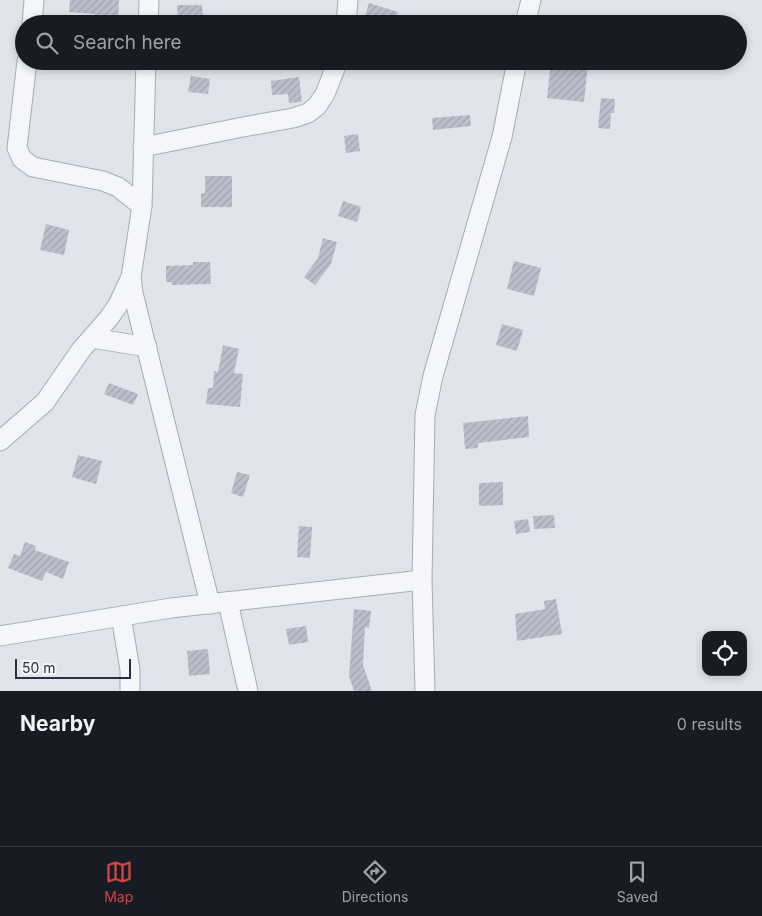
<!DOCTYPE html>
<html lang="en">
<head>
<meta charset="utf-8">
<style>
  :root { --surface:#171b24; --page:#242831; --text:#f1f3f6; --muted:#9ea1a6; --line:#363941; --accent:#d34644 }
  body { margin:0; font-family:Inter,sans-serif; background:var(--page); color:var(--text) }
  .controls { position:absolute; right:15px; bottom:15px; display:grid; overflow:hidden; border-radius:10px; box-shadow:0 2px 8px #0003 }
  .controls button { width:45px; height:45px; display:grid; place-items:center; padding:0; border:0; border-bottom:1px solid var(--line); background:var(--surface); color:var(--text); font:25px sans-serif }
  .scale { position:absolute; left:15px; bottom:12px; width:116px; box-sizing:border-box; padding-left:5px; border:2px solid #292f44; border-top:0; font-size:14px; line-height:18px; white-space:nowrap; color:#292f44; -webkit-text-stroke:4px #f2f4f8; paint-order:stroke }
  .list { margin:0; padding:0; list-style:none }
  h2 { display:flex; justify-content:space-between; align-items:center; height:65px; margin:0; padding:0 20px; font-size:21px }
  h2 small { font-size:16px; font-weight:400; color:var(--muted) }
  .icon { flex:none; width:28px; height:28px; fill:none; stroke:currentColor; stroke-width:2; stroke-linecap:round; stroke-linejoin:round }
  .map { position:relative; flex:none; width:762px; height:691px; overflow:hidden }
  .search { position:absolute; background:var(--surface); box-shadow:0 2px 8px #0003; left:15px; right:15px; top:15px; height:55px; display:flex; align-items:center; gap:12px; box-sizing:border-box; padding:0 18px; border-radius:28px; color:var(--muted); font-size:19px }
  .sheet { height:155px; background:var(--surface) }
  nav { display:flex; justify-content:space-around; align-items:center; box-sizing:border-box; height:70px; border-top:1px solid var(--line); background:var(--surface); font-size:14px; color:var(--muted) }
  nav a { display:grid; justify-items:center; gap:2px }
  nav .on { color:var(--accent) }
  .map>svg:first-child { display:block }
</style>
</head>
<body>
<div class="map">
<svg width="762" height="691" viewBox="0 0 762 691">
  <defs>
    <pattern id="building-hatch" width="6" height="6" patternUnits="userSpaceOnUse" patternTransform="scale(1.25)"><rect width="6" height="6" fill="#bcbfcb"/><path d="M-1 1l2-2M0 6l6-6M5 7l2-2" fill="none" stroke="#a2a4b0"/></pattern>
  </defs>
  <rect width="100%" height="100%" fill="#e2e4eb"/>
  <g fill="url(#building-hatch)">
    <polygon points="70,0 119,0 118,24 95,24 95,14 69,12"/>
    <polygon points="369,3 398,12 394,24 368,24 370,18 365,16"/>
    <polygon points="177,5 202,5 203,19 178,20"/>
    <polygon points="551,61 588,64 584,102 547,98"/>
    <polygon points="191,76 210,79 208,94 188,92"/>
    <polygon points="299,77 302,102 289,103 288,94 272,95 271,81"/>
    <polygon points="601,98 615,99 614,113 611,113 610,129 598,128"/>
    <polygon points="470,115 471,126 433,130 432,118"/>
    <polygon points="358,134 360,151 346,153 344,136"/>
    <polygon points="205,176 232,176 232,207 201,207 201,194 205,193"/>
    <polygon points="343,201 361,207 357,222 338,216"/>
    <polygon points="46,224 69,230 64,255 40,250"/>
    <polygon points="323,238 337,242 331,264 315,285 304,277 318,258"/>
    <polygon points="514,261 541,268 534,296 507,289"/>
    <polygon points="193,262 210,262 211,284 172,285 172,282 166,282 166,266 193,265"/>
    <polygon points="502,324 523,330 517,351 496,345"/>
    <polygon points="223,345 239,349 234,373 243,374 240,407 206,404 208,388 213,388 214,371 218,372"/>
    <polygon points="109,383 138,394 133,405 104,394"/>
    <polygon points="528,416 529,437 478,443 478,448 465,449 463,423"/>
    <polygon points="78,455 102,461 96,484 72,477"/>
    <polygon points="237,472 250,475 243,497 231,493"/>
    <polygon points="503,482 503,505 479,506 479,483"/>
    <polygon points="554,515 555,528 534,529 533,516"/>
    <polygon points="528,519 530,532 516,534 514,521"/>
    <polygon points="299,526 312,527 310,558 297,557"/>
    <polygon points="25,542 36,546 35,550 69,562 63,579 46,572 42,581 8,568 14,554 20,556"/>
    <polygon points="556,599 562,634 517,641 515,614 545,609 544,601"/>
    <polygon points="354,609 371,611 369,628 365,627 363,665 372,691 354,691 349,676"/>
    <polygon points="306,626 308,642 289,645 286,629"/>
    <polygon points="208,649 210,674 189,676 187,651"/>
  </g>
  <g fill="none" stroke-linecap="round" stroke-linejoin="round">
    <g stroke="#a7aab6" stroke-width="21">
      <g id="minor">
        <polyline points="32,24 34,0"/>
        <polyline points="148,24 149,0"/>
        <polyline points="346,24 348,0"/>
        <polyline points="525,24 531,0"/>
        <polyline points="27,61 17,148 22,159 33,167 103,181 118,187 142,206"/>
        <polyline points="146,61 142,206 131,277 133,293 210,604"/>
        <polyline points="143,147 243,127 293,118 308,113 317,106 325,94 338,61"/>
        <polyline points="92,338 147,347"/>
        <polyline points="0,441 45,402 81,350 109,318 118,305 131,277"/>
        <polyline points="228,602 248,691"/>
        <polyline points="121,616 130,670 130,691"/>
        <polyline points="0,636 171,608 422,580"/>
        <polyline points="425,691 422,580 425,415 433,376 502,137 517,61"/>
      </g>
    </g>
    <use href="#minor" stroke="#f5f6f9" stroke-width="19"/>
  </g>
</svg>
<div class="controls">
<button><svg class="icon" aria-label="locate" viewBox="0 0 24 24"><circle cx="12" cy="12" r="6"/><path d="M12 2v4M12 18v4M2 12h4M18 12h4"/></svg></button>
</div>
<div class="scale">50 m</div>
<div class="search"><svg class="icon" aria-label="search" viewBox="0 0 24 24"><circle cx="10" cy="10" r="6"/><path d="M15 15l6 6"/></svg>Search here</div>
</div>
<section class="sheet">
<h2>Nearby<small>0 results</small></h2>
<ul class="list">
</ul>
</section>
<nav>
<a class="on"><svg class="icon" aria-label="map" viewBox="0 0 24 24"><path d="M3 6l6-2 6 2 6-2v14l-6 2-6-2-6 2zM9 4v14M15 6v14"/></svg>Map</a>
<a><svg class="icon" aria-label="directions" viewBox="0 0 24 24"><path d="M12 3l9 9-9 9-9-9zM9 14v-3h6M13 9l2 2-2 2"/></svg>Directions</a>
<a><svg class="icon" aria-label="saved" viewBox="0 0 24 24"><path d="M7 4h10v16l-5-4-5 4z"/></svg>Saved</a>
</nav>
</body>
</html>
